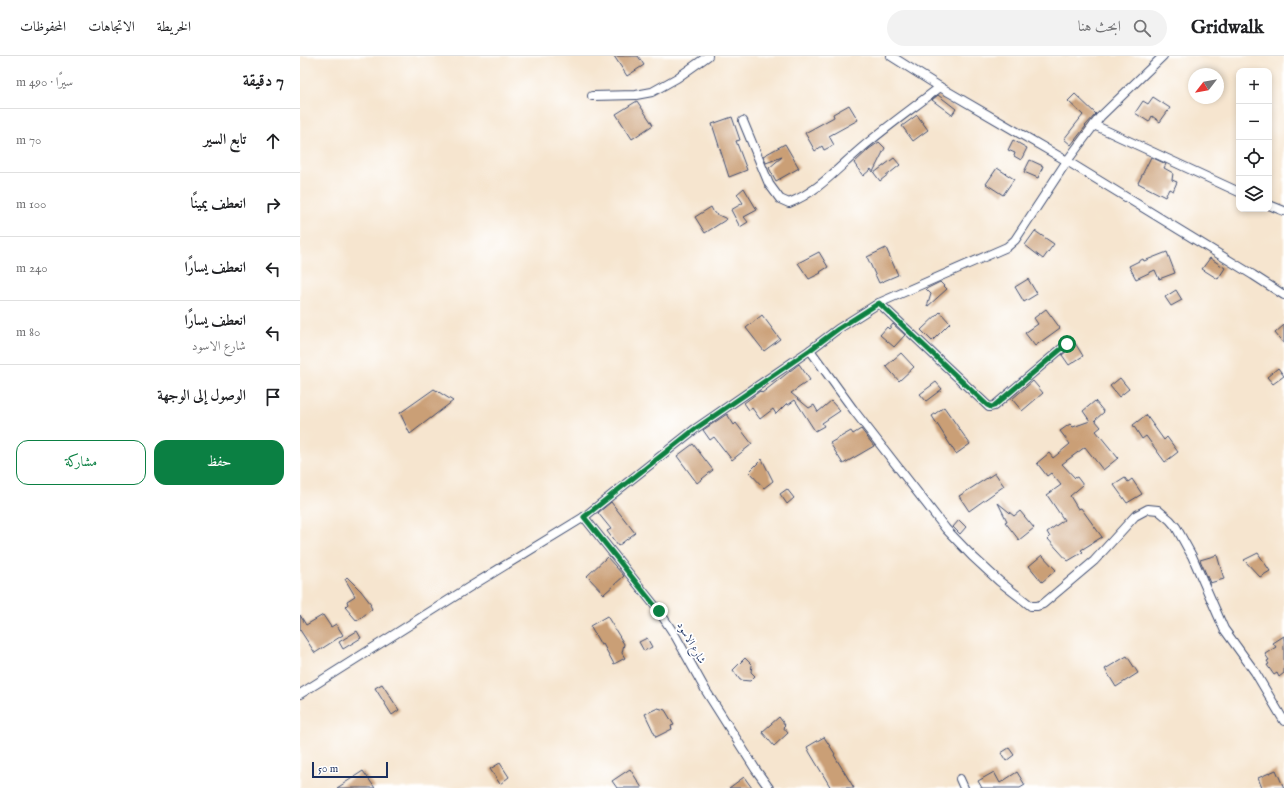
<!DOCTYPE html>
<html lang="ar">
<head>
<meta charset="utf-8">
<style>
  :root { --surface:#fff; --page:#f2f2f2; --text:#202124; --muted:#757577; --line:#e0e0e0; --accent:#0b8043 }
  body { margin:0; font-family:"IM FELL English",Amiri,serif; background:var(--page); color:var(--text); direction:rtl }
  .controls { position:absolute; right:12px; top:12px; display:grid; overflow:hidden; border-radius:8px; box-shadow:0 2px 6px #0003 }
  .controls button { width:36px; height:36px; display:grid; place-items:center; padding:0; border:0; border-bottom:1px solid var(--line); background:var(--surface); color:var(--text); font:20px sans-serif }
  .compass { position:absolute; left:888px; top:12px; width:36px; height:36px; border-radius:50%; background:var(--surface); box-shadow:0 2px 6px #0003; rotate:239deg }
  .scale { position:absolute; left:12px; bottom:10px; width:76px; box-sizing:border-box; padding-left:4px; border:2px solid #1b2f5e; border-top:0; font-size:11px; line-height:14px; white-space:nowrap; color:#1b2f5e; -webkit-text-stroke:3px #fff; paint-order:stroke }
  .stop { position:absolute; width:12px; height:12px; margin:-9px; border:3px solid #0b8043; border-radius:50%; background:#fff }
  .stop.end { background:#0b8043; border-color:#fff; box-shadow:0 1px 4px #0008 }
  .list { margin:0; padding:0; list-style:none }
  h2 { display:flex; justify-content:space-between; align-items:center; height:52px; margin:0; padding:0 16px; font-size:17px }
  h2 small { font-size:13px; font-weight:400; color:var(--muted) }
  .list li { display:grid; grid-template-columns:26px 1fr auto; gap:12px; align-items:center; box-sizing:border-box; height:64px; padding:0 16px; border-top:1px solid var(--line) }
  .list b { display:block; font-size:15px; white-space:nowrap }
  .list p { margin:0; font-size:13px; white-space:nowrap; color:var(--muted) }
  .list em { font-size:13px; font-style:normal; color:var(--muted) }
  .actions { display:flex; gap:8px; padding:12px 16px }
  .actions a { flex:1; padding:9px 0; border:1px solid var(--accent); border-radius:12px; text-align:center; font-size:14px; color:var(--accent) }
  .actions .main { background:var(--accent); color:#fff }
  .icon { flex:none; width:22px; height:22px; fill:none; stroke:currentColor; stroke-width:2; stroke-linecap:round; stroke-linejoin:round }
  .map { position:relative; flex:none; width:984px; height:732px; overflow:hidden; direction:ltr }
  header { display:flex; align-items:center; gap:24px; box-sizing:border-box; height:56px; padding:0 20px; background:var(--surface); border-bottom:1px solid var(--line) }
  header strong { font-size:19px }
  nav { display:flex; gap:22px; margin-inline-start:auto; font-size:14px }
  .search { width:280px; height:36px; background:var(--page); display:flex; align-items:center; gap:10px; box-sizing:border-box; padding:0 14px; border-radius:22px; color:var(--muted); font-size:15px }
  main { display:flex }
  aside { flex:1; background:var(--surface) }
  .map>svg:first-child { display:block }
</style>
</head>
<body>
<header>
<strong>Gridwalk</strong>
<div class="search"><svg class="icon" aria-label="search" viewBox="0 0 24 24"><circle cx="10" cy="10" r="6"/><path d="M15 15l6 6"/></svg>ابحث هنا</div>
<nav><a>الخريطة</a><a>الاتجاهات</a><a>المحفوظات</a></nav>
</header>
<main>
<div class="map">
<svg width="984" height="732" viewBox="0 0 984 732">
  <rect width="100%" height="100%" fill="#fff"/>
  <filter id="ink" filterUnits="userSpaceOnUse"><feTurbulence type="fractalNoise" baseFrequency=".025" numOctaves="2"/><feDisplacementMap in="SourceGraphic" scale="8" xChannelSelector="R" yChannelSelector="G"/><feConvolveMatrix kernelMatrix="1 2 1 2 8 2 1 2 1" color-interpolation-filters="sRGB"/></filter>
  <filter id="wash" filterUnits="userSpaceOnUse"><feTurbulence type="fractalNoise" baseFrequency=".012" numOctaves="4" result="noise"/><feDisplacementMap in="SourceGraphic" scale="16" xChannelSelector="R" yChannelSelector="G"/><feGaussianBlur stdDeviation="0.9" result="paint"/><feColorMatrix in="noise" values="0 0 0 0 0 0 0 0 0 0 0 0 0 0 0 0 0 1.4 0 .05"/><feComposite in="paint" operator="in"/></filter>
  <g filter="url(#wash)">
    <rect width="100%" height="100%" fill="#f6e5cf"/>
    <g id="blocks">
      <g fill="#ca9f76">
        <polygon points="314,0 338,0 344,9 327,20"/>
        <polygon points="775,38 796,58 785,70 786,70 771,89 764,83 783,59 768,45"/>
        <polygon points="638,39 656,53 652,59 632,44"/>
        <polygon points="853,41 870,52 860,66 852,60 849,66 835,57 843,45 848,48"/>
        <polygon points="337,45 353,69 332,83 316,58"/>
        <polygon points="549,49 558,64 529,80 534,89 524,94 522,90 515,95 505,77 534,61 533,58"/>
        <polygon points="617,59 628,74 613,85 602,70"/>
        <polygon points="432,61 440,84 436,85 447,114 429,121 412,68"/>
        <polygon points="713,84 727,92 721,104 714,100 715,97 708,94"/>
        <polygon points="579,86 585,92 573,116 571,113 563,120 554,107 569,93"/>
        <polygon points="485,88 499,112 476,125 469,112 482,101 466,107 463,100"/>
        <polygon points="851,101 866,108 864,112 873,117 872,124 877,126 873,135 869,133 865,141 838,127"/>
        <polygon points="594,102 600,109 580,125 574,117"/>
        <polygon points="730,104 743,110 738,122 724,116"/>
        <polygon points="697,112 714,123 703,139 686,128"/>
        <polygon points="444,132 457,154 444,161 448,166 440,171 431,154 443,147 437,138"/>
        <polygon points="411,151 414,157 427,163 405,177 395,161"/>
        <polygon points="735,175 754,188 743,203 725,189"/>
        <polygon points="586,192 598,219 579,227 567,201"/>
        <polygon points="519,196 528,211 520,216 521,217 509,223 498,207"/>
        <polygon points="867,196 875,217 859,223 855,214 836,223 829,210 843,203 844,205"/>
        <polygon points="910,202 925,212 918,223 902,213"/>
        <polygon points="728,223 737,238 724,246 715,231"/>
        <polygon points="640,226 647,233 627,251 631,238 626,233"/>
        <polygon points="876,234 882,244 871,250 865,241"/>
        <polygon points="746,253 760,272 735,290 725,277 738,268 734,262"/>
        <polygon points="640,256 650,267 632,285 621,274"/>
        <polygon points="462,259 480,283 464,295 446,272"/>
        <polygon points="593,268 605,279 594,291 580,279 587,271 589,273"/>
        <polygon points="984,269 984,288 975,277"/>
        <polygon points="775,287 783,300 769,309 762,299 771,292"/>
        <polygon points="601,297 614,311 599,325 586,310"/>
        <polygon points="499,308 510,324 491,337 509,352 514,349 518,356 531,345 540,355 522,367 524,370 515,375 495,344 488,349 487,347 476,358 473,353 460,363 452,352 449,354 444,347 460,335 462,337"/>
        <polygon points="978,312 984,320 973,328 967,321"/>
        <polygon points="820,322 829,333 819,341 810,330"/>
        <polygon points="733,325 743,337 722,355 712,343"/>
        <polygon points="636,326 642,333 626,345 620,338"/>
        <polygon points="134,333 153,345 110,378 100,357"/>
        <polygon points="795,345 804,356 795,364 801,371 796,375 818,402 803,414 785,391 762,408 775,422 777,421 783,429 770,440 778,453 781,452 802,481 781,494 783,496 768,505 748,483 750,481 747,476 764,464 747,439 761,429 751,417 747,420 737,407 749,397 753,402 770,388 760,375 770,368 773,371 790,365 783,355"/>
        <polygon points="644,351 670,388 656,398 632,360"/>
        <polygon points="427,358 434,369 436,367 452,388 432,404 414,381 410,384 403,374"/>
        <polygon points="846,359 864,384 867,381 878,396 865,406 846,380 842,383 833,369"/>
        <polygon points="561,373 574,390 543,408 530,387 551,375 553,378"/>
        <polygon points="393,388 413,414 397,427 377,400"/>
        <polygon points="462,403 473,425 464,432 449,416"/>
        <polygon points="695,417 704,430 669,455 659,440"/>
        <polygon points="825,422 828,426 832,423 842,438 827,447 814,429"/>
        <polygon points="487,433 494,442 487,448 480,438"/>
        <polygon points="311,446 335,477 318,490 307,475 311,473 298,457"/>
        <polygon points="698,447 714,460 720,455 734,472 719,484 705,466 707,465"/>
        <polygon points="659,464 666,471 660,478 653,471"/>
        <polygon points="958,497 970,515 960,521 944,504"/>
        <polygon points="742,499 756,514 742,526 729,510"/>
        <polygon points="917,499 924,523 910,527 900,504"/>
        <polygon points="307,501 324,520 304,538 287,520"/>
        <polygon points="47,521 61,535 71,548 70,549 72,553 57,565 45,551 48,548 47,545 55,540 45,523"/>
        <polygon points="0,559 6,569 23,559 31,571 36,568 43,579 15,597 0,574"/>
        <polygon points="307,560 324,588 322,597 325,602 314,608 303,588 301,589 290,570"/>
        <polygon points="57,575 61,582 43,593 39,586"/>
        <polygon points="984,580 984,617 979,621 977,617 974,619 967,609 969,608 967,605 969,604 965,598 976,591 973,587"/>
        <polygon points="347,582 352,591 344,595 339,586"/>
        <polygon points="827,600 838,617 816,631 805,613"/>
        <polygon points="445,602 452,609 451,616 455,620 450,625 440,624 433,614"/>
        <polygon points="82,628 99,654 92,659 75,632"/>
        <polygon points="358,652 365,654 374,669 371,670 372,673 356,681 345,658"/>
        <polygon points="479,661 485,669 483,671 488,677 474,690 462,676"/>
        <polygon points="524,681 535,698 534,699 554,732 531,732 510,697 507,691"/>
        <polygon points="709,692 714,699 706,705 701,697"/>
        <polygon points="200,707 209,721 200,728 190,713"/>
        <polygon points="330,713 342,732 317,732 312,725"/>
        <polygon points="976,714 984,732 962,732 958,722"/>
        <polygon points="63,715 75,732 37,732"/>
        <polygon points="694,716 700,727 717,716 725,729 720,732 682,732 678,725"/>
        <polygon points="444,721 452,732 429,732"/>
      </g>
    </g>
  </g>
  <g filter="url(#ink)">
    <use href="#blocks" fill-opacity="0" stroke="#3c4a6f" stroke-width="1"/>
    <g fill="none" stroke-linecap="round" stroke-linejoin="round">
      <g stroke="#3c4a6f" stroke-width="10">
        <g id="street">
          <polyline points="591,0 640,31 767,105 953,219 984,239"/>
          <polyline points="292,40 336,39 352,36 377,22 408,0"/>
          <path d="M 443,65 L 469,128 L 480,143 L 489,147 C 517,136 535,115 557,96 C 583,73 612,53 640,31"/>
          <polyline points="794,69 939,136"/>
          <polyline points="969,149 984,155"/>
          <polyline points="579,247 689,351 694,350 767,288"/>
          <polyline points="510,294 555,356 646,473 672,500 699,525 731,550 737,550 743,548 794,505 835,460 848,453 858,454 870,464 876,471 892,500 924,573 955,616 984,665"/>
          <polyline points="284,461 359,555 376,581 406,635 456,714 469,732"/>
          <polyline points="0,638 168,532 284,461 395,373 510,294 538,273 579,247 707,191 715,184 767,105 800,61 863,0"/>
          <polyline points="660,723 664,732"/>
        </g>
      </g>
      <use href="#street" stroke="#fff" stroke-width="8"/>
    </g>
  </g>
  <g fill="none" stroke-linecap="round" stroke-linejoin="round" filter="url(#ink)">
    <polyline stroke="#0b8043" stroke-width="5" points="359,555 284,461 395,373 510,294 538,273 579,247 687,349 691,351 694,350 767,288"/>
  </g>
  <g text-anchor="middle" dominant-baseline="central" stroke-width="3.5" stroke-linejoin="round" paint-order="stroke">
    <g font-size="11" fill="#1b2f5e" stroke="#fff">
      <text transform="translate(391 587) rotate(60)">شارع الاسود</text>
    </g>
  </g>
</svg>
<div class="controls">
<button>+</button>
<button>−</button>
<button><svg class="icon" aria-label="locate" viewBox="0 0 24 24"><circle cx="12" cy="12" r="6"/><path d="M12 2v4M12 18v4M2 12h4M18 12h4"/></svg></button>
<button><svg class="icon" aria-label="layers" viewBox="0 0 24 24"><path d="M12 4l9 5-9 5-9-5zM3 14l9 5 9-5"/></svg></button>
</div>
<svg class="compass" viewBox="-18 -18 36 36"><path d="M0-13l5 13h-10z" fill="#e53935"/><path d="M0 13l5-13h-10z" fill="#757577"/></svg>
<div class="scale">50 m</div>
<div class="stop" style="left:767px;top:288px"></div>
<div class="stop end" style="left:359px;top:555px"></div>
</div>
<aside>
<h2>7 دقيقة<small>سيرًا · 490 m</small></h2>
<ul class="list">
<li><svg class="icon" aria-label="ahead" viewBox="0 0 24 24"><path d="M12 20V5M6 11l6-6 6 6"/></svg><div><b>تابع السير</b></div><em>70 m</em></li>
<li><svg class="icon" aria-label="right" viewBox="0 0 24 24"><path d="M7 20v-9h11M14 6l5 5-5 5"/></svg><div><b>انعطف يمينًا</b></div><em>100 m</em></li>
<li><svg class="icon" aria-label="left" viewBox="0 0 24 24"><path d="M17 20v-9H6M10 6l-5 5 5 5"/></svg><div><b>انعطف يسارًا</b></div><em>240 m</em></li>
<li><svg class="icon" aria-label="left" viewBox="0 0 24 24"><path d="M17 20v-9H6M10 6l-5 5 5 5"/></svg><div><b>انعطف يسارًا</b><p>شارع الاسود</p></div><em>80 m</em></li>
<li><svg class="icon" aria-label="arrive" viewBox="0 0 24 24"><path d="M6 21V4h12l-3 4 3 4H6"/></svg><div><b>الوصول إلى الوجهة</b></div></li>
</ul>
<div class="actions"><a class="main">حفظ</a><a>مشاركة</a></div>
</aside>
</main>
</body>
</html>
